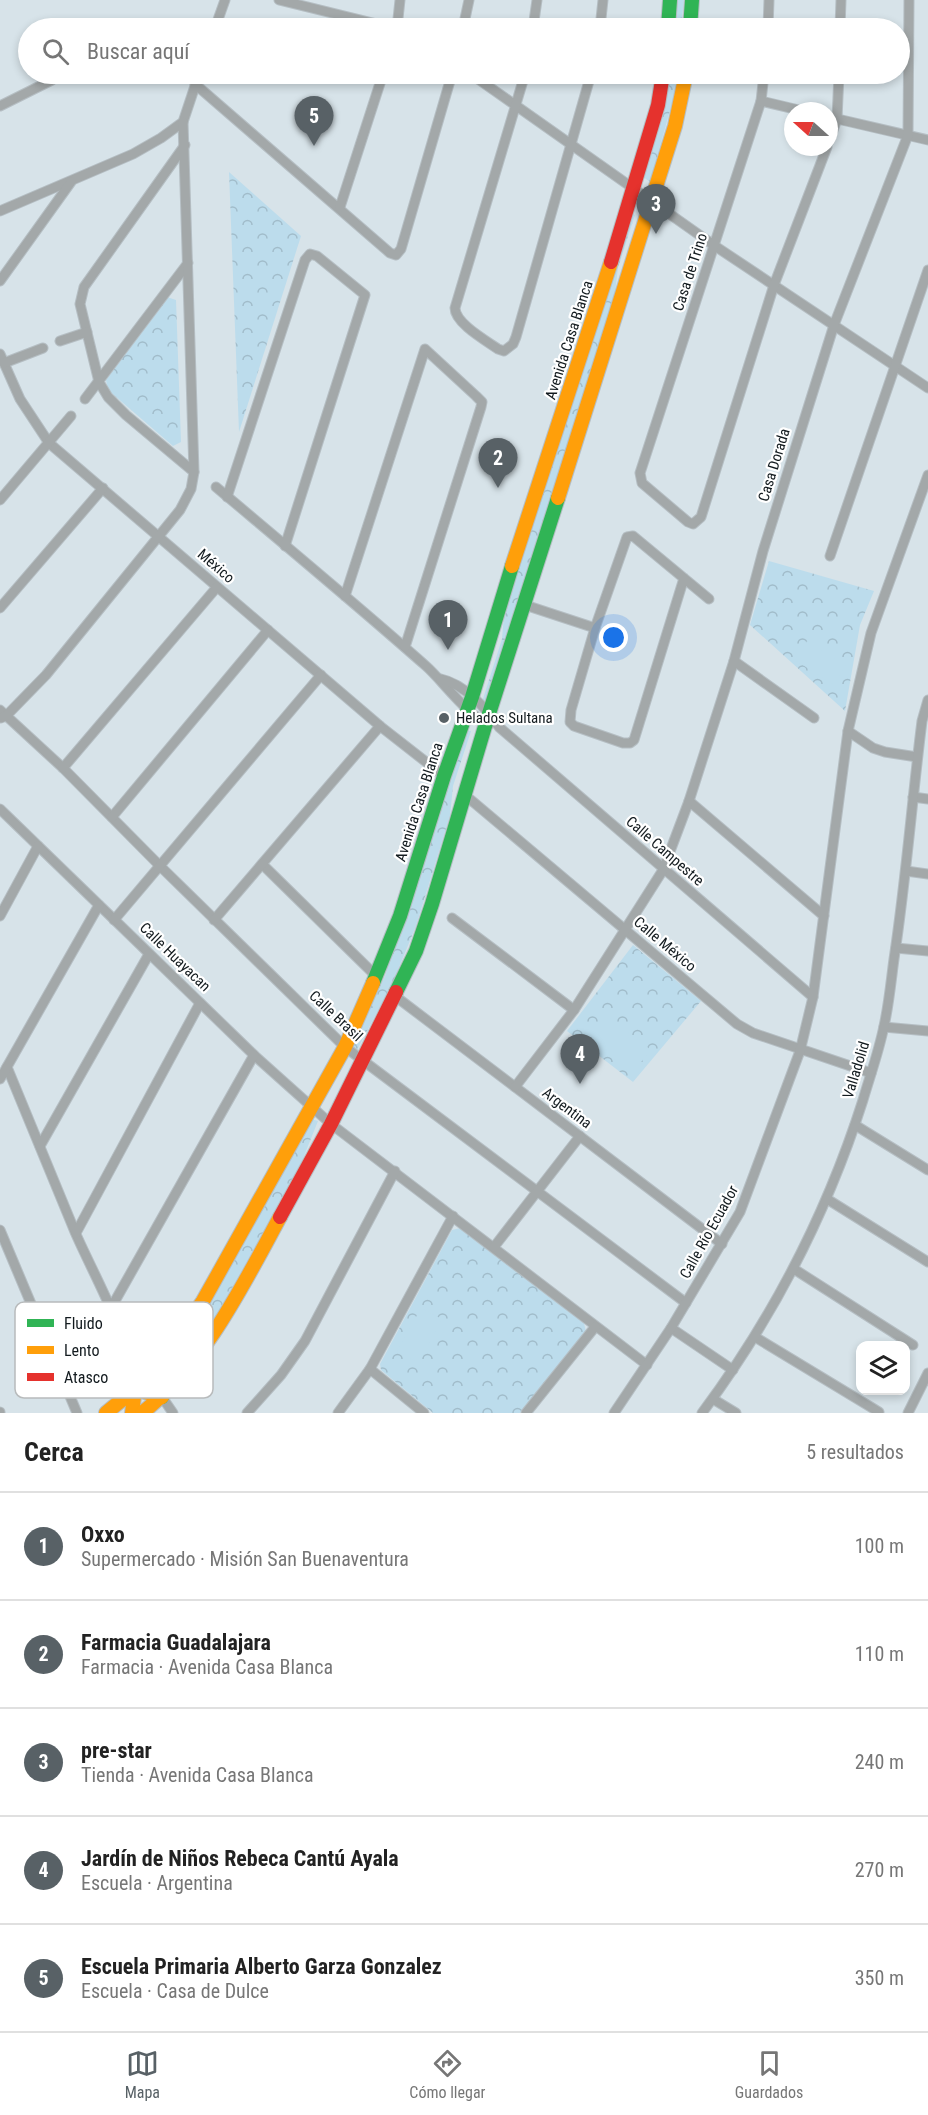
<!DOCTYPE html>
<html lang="es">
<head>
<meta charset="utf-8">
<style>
  :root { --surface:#fff; --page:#f2f2f2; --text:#222; --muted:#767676; --line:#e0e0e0; --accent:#586166 }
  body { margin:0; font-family:"Roboto Condensed",sans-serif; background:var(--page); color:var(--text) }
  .controls { position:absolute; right:18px; bottom:18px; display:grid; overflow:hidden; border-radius:12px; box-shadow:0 3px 9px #0003 }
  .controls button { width:54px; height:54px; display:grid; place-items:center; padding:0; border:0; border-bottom:2px solid var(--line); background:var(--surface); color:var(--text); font:30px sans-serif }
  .compass { position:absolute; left:784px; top:102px; width:54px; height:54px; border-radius:50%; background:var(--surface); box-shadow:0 3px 9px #0003; rotate:291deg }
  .you { position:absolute; left:614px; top:638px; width:21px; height:21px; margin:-15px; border:4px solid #fff; border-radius:50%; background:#1a73e8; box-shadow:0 0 0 9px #1a73e833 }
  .badge { display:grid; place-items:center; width:39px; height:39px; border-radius:50%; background:var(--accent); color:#fff; font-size:20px; font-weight:700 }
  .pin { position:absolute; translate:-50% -50px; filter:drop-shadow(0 2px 3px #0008) }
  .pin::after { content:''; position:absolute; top:32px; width:21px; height:18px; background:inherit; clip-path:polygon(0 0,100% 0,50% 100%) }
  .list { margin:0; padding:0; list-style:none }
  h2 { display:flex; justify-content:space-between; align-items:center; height:78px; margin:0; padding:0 24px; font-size:26px }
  h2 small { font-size:20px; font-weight:400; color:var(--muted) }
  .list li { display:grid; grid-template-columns:39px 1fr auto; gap:18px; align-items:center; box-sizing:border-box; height:108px; padding:0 24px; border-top:2px solid var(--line) }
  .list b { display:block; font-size:22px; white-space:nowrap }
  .list p { margin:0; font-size:20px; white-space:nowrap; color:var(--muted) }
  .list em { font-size:20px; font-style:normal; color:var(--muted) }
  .icon { flex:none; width:33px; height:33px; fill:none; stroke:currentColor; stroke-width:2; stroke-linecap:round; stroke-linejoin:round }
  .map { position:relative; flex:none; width:928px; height:1413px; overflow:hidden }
  .search { position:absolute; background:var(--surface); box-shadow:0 3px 9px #0003; left:18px; right:18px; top:18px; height:66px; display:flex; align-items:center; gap:15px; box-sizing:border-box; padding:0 21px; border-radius:33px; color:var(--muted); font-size:22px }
  .sheet { height:618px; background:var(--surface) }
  nav { display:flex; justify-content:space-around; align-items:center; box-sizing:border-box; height:84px; border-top:2px solid var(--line); background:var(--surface); font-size:16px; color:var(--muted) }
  nav a { display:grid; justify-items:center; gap:3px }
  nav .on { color:var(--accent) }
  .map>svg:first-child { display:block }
</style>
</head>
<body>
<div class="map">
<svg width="928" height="1413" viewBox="0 0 928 1413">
  <defs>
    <pattern id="forest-crowns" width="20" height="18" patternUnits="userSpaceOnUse" patternTransform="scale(1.5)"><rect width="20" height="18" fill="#bcdcec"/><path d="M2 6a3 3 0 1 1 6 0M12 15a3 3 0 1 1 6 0" fill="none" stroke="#a1bcca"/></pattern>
  </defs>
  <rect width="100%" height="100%" fill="#d7e3e9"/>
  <g fill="url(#forest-crowns)">
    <polygon points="674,0 684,0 681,28 671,28"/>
    <polygon points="666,74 676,74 674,96 650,182 642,176"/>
    <polygon points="229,172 301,236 239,432"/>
    <polygon points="631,213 635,215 618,268 614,300 488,703 482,702 502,639 504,615"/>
    <polygon points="167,297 176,300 181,442 173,446 108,390 106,380"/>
    <polygon points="769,561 874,591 860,625 845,711 750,625"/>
    <polygon points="461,730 471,731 453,786 450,816 416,926 393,982 357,1050 349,1044 385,976"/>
    <polygon points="633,945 701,1001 633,1082 567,1031"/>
    <polygon points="311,1119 318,1121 298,1171 208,1330 173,1372"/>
    <polygon points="460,1228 584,1323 586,1332 520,1413 433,1413 381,1370 380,1364 452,1230"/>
  </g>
  <g fill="#bcdcec">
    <polygon points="807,641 846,665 834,685 795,660"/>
    <polygon points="606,1015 651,1050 632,1073 588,1039"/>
    <polygon points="421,1308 442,1319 419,1363 397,1351"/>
  </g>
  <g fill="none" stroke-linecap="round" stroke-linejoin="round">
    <g stroke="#b5bec3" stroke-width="11">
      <g id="street">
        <polyline points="279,0 393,28"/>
        <polyline points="215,28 225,0"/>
        <polyline points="397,28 400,0"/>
        <polyline points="463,28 469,0"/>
        <polyline points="533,28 537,0"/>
        <polyline points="600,28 603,0"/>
        <polyline points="768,28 769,0"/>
        <polyline points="840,28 841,0"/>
        <polyline points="471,74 715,246 928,388"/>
        <path d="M 525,74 L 455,308 C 455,323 485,340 498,349 L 504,351 L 513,344 L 516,337 L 591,74"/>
        <polyline points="764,74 761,101 640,473 642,483 688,522 693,524 701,517 774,285 827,147"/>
        <polyline points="195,84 390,253 396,255 401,249 452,74"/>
        <polyline points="761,101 803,111"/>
        <polyline points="0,106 52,80"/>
        <polyline points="829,117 928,140"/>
        <polyline points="829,141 837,119 839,74"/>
        <polyline points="185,145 84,287 80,304 99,382 108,397 126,415 194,472"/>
        <polyline points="340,207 383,74"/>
        <polyline points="0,211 133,154 161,138 183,122 199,74"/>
        <polyline points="0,281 71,182"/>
        <polyline points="60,341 87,332"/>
        <polyline points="0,354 20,399 49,443 380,726 444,776"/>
        <polyline points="4,363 43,348"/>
        <polyline points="85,399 188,263"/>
        <path d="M 216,487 C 286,546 357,605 426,666 C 443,681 469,718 490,724"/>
        <polyline points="227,497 305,260 310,254 317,256 365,295 285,546"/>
        <polyline points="0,500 71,416"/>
        <polyline points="830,556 928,270"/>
        <polyline points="684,578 634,740 630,743 623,743 574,726 570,722 571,710 595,628 627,537 633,536 709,599"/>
        <polyline points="345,596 425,349 476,396 482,402 481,407 405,647"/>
        <polyline points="525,605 595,628"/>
        <polyline points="0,608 103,488"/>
        <polyline points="734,661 814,718"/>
        <path d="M 441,679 C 464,684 486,708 499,727 L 813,997"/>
        <polyline points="0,710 63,768 161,867 345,1047 686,1303"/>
        <polyline points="1,718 6,716 46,675 180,510 191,489 194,472 183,122"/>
        <polyline points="848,731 873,748 885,752 917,757"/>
        <polyline points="63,768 217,587"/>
        <polyline points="465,795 737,1024 753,1033 871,1073"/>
        <polyline points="913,797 928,799"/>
        <polyline points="689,801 824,916"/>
        <polyline points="0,809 254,1055 331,1124 647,1365"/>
        <polyline points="112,817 268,630"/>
        <polyline points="262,864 376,976"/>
        <polyline points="906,871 928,874"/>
        <polyline points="0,916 38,846"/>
        <polyline points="452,918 574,1010"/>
        <polyline points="114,920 321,675"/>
        <polyline points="214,920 380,726"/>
        <polyline points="896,948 928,951"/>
        <polyline points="395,996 722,1244"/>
        <polyline points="884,1027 928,1031"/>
        <path d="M 7,1067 C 30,1122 52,1177 75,1232 C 96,1280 130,1337 135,1389"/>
        <polyline points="0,1079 99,905"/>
        <polyline points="515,1087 574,1010 663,870 689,801 734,661 763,551 834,325 908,135 909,0"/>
        <polyline points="855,1125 928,1170"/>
        <polyline points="40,1146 149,954"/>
        <polyline points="827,1199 928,1262"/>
        <polyline points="0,1230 77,1413"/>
        <polyline points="76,1233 200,1003"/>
        <polyline points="494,1247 580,1136"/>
        <polyline points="794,1269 913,1345"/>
        <polyline points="111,1308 254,1055"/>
        <polyline points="671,1328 733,1370"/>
        <polyline points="755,1337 879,1412"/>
        <polyline points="370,1369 424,1413"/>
        <polyline points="162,1397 173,1413"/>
        <polyline points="713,1399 736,1413"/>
        <polyline points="0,1412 0,1413"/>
        <polyline points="247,1413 281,1375 305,1341 395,1171"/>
        <polyline points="338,1413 370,1369 453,1216"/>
        <polyline points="526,1413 595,1327"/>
        <polyline points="614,1413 671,1328 740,1212 800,1051 813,997 848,731 871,633 928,475"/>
        <path d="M 702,1413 C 773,1318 827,1213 863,1100 C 870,1076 879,1051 884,1026 C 889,1004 891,981 894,959 C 906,880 912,800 922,721 L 928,700"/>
        <polyline points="908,1413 928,1373"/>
      </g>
    </g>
    <g stroke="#b5bec3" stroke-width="16">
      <g id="fast">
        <polyline points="668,28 670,0"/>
        <polyline points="690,28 692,0"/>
        <polyline points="373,983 400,916 444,776 472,697 512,566"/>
        <polyline points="396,992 416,951 432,904 486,723 558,498"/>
        <polyline points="162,1397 166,1354"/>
      </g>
    </g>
    <g stroke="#b5bec3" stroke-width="16">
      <g id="slow">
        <polyline points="558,498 675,126 686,74"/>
        <polyline points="512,566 611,262"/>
        <polyline points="106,1413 135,1389 166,1354 203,1301 345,1047 373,983"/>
        <polyline points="132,1413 135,1389 162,1397"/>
        <path d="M 142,1413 C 205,1363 242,1287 280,1217"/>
      </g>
    </g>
    <g stroke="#b5bec3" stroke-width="16">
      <g id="jam">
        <polyline points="611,262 658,105 663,74"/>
        <polyline points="280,1217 331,1124 396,992"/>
      </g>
    </g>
    <use href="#street" stroke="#a3a8a9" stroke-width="9"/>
    <use href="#fast" stroke="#30b455" stroke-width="14"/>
    <use href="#slow" stroke="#ff9f0a" stroke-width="14"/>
    <use href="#jam" stroke="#e5322d" stroke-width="14"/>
  </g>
  <circle fill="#586166" stroke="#fff" stroke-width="2" cx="444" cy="718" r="6"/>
  <g text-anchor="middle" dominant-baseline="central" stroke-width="4.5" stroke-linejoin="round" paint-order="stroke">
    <g font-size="15" fill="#131b1f" stroke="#fff">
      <text transform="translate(690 272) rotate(-72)">Casa de Trino</text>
      <text transform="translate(569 340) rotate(-72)">Avenida Casa Blanca</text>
      <text transform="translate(774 465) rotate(-73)">Casa Dorada</text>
      <text transform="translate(216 566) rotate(41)">México</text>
      <text transform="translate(419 802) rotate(-72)">Avenida Casa Blanca</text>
      <text transform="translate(665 851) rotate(41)">Calle Campestre</text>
      <text transform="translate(665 944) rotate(40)">Calle México</text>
      <text transform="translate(175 957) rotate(44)">Calle Huayacan</text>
      <text transform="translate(336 1016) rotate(43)">Calle Brasil</text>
      <text transform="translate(856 1070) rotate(-73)">Valladolid</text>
      <text transform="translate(567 1108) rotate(37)">Argentina</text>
      <text transform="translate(709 1232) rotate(-61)">Calle Río Ecuador</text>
    </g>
    <g font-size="15" fill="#131b1f" stroke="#fff" text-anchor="start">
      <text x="456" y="718">Helados Sultana</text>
    </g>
  </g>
  <rect x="15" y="1302" width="198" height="96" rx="9" fill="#fff" stroke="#b8bbbc" stroke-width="1.5"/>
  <rect x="27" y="1319" width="27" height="8" fill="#30b455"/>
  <rect x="27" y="1346" width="27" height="8" fill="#ff9f0a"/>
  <rect x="27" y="1373" width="27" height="8" fill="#e5322d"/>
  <g font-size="16" fill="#131b1f">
    <text x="64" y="1329">Fluido</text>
    <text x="64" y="1356">Lento</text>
    <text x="64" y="1383">Atasco</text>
  </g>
</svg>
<div class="controls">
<button><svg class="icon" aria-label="layers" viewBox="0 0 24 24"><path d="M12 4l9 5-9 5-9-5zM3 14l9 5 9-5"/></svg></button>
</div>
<svg class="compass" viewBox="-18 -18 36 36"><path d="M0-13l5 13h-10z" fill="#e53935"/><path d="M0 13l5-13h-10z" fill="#767676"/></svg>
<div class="you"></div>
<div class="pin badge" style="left:448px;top:650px">1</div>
<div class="pin badge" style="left:498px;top:488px">2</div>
<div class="pin badge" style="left:656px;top:234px">3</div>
<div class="pin badge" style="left:580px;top:1084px">4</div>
<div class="pin badge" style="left:314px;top:146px">5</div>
<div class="search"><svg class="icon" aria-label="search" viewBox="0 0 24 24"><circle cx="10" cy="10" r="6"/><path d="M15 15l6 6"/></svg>Buscar aquí</div>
</div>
<section class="sheet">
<h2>Cerca<small>5 resultados</small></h2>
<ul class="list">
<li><span class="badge">1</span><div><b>Oxxo</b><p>Supermercado · Misión San Buenaventura</p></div><em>100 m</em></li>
<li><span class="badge">2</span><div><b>Farmacia Guadalajara</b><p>Farmacia · Avenida Casa Blanca</p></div><em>110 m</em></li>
<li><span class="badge">3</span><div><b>pre-star</b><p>Tienda · Avenida Casa Blanca</p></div><em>240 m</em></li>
<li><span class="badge">4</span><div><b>Jardín de Niños Rebeca Cantú Ayala</b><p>Escuela · Argentina</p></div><em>270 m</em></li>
<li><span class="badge">5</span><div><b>Escuela Primaria Alberto Garza Gonzalez</b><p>Escuela · Casa de Dulce</p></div><em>350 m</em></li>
</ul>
</section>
<nav>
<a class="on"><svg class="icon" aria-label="map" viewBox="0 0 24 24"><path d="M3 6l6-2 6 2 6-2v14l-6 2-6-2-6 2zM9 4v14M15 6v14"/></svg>Mapa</a>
<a><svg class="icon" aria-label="directions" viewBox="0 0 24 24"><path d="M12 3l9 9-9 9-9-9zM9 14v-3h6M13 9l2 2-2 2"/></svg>Cómo llegar</a>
<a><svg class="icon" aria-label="saved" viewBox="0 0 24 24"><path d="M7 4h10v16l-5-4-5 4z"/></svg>Guardados</a>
</nav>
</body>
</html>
